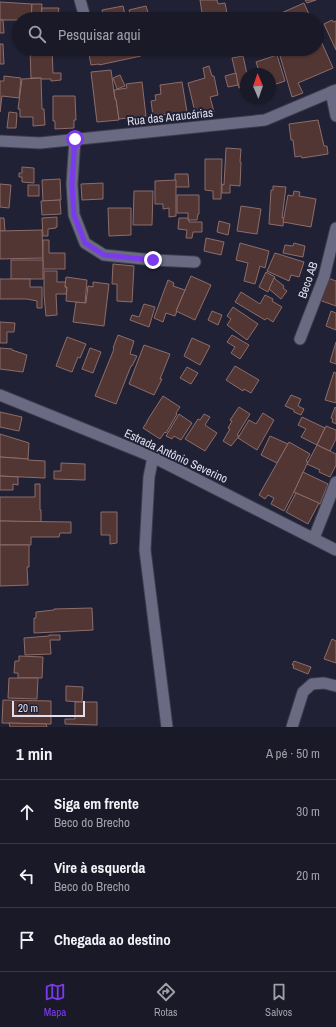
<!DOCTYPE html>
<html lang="pt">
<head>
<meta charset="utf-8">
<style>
  :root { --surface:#191928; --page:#222230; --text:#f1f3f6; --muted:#9fa0a8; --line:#373845; --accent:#7c3aed }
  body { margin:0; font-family:"Archivo Narrow",sans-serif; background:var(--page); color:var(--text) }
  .compass { position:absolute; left:240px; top:68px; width:36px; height:36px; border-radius:50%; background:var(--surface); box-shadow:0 1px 3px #0004; rotate:358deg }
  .scale { position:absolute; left:12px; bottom:10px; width:73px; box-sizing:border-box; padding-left:4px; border:2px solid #dfdfee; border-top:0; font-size:11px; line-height:14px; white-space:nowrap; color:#dfdfee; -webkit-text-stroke:3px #212136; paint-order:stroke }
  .stop { position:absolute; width:12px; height:12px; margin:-9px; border:3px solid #7c3aed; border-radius:50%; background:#fff }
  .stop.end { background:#7c3aed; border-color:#fff; box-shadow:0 1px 4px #0008 }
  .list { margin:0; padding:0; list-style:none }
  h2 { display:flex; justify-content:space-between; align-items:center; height:52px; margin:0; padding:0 16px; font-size:17px }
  h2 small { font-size:13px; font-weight:400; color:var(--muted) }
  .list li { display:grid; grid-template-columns:26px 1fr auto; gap:12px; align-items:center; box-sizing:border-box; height:64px; padding:0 16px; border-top:1px solid var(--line) }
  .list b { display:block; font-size:15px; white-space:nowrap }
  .list p { margin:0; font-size:13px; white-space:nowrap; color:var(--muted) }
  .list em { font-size:13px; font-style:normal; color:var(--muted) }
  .icon { flex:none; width:22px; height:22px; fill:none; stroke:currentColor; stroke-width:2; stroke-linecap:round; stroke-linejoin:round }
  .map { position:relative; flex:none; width:336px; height:727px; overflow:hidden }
  .search { position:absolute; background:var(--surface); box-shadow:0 1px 3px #0004; left:12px; right:12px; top:12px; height:44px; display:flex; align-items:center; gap:10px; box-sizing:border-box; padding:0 14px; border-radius:22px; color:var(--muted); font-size:15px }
  .sheet { height:244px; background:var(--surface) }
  nav { display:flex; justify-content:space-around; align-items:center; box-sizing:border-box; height:56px; border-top:1px solid var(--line); background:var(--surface); font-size:11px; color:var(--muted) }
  nav a { display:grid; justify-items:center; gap:2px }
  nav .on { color:var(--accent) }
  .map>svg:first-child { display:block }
</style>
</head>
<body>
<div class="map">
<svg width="336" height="727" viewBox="0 0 336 727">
  <rect width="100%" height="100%" fill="#212136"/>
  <g fill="#513634" stroke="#8c6d6a">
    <polygon points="200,0 217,0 218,4 225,3 227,13 219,14 220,19 203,19"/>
    <polygon points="305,0 316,0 307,3"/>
    <polygon points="0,2 32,4 31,19 19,19 19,20 0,20"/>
    <polygon points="304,3 311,19 281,19 279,14"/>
    <polygon points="32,4 42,4 41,19 31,19"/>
    <polygon points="123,6 126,19 104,19 102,10"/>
    <polygon points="146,6 149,16 139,19 132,19 129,10"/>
    <polygon points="42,8 59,8 58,14 67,15 67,19 41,19"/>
    <polygon points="0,20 3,20 4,33 0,33"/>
    <polygon points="332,20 333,22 336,21 336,50 324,24"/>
    <polygon points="317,32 333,68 298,83 303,93 292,97 278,49 284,49 286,55 295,52 294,49 317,49"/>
    <rect x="15" y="33" width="4" height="11"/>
    <polygon points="0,44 3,44 4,64 0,64"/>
    <polygon points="30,49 52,49 53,73 61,73 61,80 51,81 51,79 41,79 41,78 31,78"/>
    <polygon points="88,49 139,49 141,56 99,65 99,64 91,65"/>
    <polygon points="220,49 237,49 238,53 221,55"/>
    <polygon points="277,55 285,81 270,86 270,74 260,74 256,62"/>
    <polygon points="243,56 247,74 246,74 246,86 239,88 232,58"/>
    <polygon points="209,66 212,76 214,76 218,95 210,97 214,112 196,116 188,83 205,78 203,68"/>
    <polygon points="111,70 115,99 116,99 119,120 97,122 91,72"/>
    <polygon points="236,73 238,85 228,87 225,76"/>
    <polygon points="120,75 125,86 117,89 113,78"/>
    <polygon points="4,76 21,78 19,98 2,96 0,112 0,81 4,81"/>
    <polygon points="41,78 42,109 44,109 45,125 33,126 33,117 20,117 20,109 18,109 22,79"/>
    <polygon points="142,82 146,116 119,119 116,99 115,99 114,90 127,88 126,84"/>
    <polygon points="182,82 187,112 153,116 151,101 156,100 155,95 161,94 160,85"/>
    <polygon points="53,96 75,96 76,120 74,120 74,128 55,129 55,121 53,121"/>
    <polygon points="9,112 17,113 16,128 7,128"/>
    <polygon points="318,120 324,146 327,146 328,154 302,158 301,156 295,157 293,140 291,140 289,124"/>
    <polygon points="226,148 241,149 240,162 241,162 240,186 230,185 230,193 222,193 222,184 224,185"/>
    <polygon points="205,159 222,159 221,199 213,199 213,191 205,190"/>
    <polygon points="22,167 34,168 34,183 22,182 22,177 19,177 19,173 22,173"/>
    <polygon points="175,174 188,174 189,187 175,187"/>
    <polygon points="60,179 61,200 43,201 42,180"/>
    <polygon points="176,180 176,216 169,217 169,208 163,209 163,204 155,204 155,181"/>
    <polygon points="103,183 103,199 82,200 81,184"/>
    <polygon points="0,184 11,185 9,208 0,207"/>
    <rect x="28" y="185" width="11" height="11"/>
    <polygon points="273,186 286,187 282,218 284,218 283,226 269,224 271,190 273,190"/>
    <polygon points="134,191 153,191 152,225 133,225"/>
    <polygon points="294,191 300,192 299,196 316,199 311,227 283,222 288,195 293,196"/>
    <polygon points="177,195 199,195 199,214 198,214 197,220 188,220 188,213 177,213"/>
    <polygon points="60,200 61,214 42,215 41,201"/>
    <polygon points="241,206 261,209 257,234 237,231"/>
    <polygon points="108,208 131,208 131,235 109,236"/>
    <polygon points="57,217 57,227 56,227 56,228 48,229 48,236 43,236 42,218"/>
    <polygon points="0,218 4,218 5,231 0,231"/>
    <polygon points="179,218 188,218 188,220 189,220 189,222 202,222 202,232 193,232 192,238 186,238 187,230 178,229"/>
    <polygon points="219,221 230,224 228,235 217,232"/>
    <polygon points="42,230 43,258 0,259 0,231"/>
    <polygon points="206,238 224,242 221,255 204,251"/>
    <polygon points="43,240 49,240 49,253 65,253 65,269 43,269"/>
    <polygon points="240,243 269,251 265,268 260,266 255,284 244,281 248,263 236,260"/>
    <polygon points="294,243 305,246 303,257 283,253 285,245 293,246"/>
    <polygon points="275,253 304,262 299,277 291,275 289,281 267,271"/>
    <rect x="11" y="260" width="32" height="19"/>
    <polygon points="113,264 134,266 132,302 117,301 117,284 112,284"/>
    <polygon points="44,271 57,271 57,282 66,282 65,287 67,287 66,294 56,294 57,315 46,316 44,295"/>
    <polygon points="266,272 275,277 268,292 259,287"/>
    <polygon points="191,276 211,285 195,320 176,311"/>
    <polygon points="66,277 87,280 85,303 66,301 67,287 65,287"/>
    <polygon points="274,278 284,286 283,288 287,291 281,299 269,289"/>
    <polygon points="328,278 336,281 336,306 319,300"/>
    <polygon points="0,279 30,279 30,287 42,287 42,308 37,308 37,301 27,299 0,299"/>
    <polygon points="168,280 174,283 173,286 185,290 176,311 177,311 175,316 166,313 163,322 154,318"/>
    <polygon points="93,282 109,284 104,326 73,322 76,302 86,303 88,286 93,287"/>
    <polygon points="241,292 260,304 265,295 273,299 272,301 282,307 273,322 267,318 265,320 235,302"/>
    <polygon points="144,304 155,307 149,327 130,320 132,315 139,317"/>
    <polygon points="233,307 258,324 247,340 227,325 231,319 227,316"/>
    <polygon points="212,311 222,315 218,325 208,320"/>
    <polygon points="331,311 336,313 336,330 326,326"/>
    <polygon points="0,322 15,323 14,332 7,332 7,343 0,343"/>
    <polygon points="118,335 134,341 130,354 137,356 132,366 131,366 116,404 95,396 114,349 113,348"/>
    <polygon points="232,335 249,345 240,359 231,353 235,347 227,342"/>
    <polygon points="67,337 86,344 80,358 78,357 72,372 56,366"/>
    <polygon points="192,338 210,346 200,365 184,356"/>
    <polygon points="336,342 336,364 330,362"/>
    <polygon points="144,345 170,354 160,379 162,379 154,395 129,384"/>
    <polygon points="0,348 12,349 12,350 27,355 23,372 0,369"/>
    <polygon points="90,348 101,352 93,373 82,369"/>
    <polygon points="235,366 259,380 251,393 244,389 243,391 226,380"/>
    <polygon points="187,367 198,373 191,384 180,378"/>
    <polygon points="334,372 336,373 336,403 325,400"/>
    <polygon points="291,395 301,399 298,406 304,409 301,415 294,412 294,410 285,406"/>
    <polygon points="163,396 180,407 176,413 177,414 166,433 165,432 160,439 143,428 147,422 147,421"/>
    <polygon points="239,407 250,414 237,435 239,436 231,446 223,441 230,429 228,428 232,421 230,420"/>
    <polygon points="335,407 336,408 336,424 332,422 333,419 331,418"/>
    <polygon points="0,412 22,417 19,431 0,427"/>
    <polygon points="263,413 274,420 257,450 238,438 249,420 256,424"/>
    <polygon points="179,414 192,423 181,440 174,436 172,439 166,436"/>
    <polygon points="204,414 210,417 205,425 217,433 205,451 185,439 198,419 200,420"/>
    <polygon points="302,417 325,428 317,445 301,437 306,429 298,425"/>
    <polygon points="326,426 336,430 336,439 330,451 317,445"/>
    <polygon points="0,434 29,443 28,459 0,457"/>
    <polygon points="270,436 288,444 277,463 261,455"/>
    <polygon points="289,442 310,454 306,461 308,462 307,464 294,492 284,511 271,504 274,498 268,495 265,499 259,495"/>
    <polygon points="317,445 336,454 336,465 330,477 319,472 320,470 307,464"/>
    <polygon points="0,457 28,459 28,460 45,461 45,478 0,476"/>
    <polygon points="61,463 85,464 85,480 54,479 54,471 61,471"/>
    <polygon points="303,472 328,484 320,504 294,492"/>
    <polygon points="0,476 18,477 18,485 13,484 13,490 0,490"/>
    <polygon points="35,484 40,484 40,510 41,510 41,522 0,521 0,497 35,497"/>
    <polygon points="296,493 319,503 308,524 286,512"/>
    <polygon points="101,512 117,512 117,543 110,544 110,535 101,535"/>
    <polygon points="0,521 71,522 71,533 60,533 59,537 31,537 31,545 0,545"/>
    <polygon points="0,545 29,545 29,567 27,567 28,585 0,586"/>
    <polygon points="92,608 93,630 34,633 34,618 36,618 36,612 54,610 54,609"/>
    <polygon points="49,635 60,635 60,640 50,640 51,654 25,655 24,638 49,636"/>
    <polygon points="332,639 336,641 336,663 324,659"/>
    <polygon points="19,656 43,657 42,678 18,678 18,673 14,673 15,661 19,661"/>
    <polygon points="294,661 311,667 308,674 293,668 294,665 292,665"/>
    <polygon points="9,678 38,678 37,699 8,698"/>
    <polygon points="66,686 83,687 82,702 66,701"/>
    <polygon points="3,700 51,701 51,724 2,723"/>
    <polygon points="75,702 97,702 97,725 65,724 65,719 75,719"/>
    <polygon points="9,723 46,724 47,727 10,727"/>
  </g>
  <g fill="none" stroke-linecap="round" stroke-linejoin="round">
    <g stroke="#3e3d4f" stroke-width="13">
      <g id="minor">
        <polyline points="80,0 84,14"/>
        <polyline points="331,92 336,116"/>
        <polyline points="75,139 72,184 74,215 85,243 104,255 153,260 195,262"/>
        <polyline points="0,141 40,143 265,120 336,90"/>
        <polyline points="300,339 324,277 336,228"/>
        <polyline points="0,395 153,457 336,550"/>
        <polyline points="153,457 149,477 145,550 167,727"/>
        <polyline points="314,538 336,482"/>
        <polyline points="292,727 303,692 312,684 324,683 336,686"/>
      </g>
    </g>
    <use href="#minor" stroke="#6a6a83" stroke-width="11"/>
  </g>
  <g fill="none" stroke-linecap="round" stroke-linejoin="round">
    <polyline stroke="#7c3aed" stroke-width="5" points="75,139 72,184 74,215 85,243 104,255 153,260"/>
  </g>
  <g text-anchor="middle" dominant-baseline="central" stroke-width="4" stroke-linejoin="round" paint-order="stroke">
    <g font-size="12" fill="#dfdfee" stroke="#212136">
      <text transform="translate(170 117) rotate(-6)">Rua das Araucárias</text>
      <text transform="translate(308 280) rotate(-71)">Beco AB</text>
      <text transform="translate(176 456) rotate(25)">Estrada Antônio Severino</text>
    </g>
  </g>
</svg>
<svg class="compass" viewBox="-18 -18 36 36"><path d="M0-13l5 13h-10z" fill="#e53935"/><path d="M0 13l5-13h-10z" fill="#9fa0a8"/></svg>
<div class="scale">20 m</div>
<div class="stop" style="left:75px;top:139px"></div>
<div class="stop end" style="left:153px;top:260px"></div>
<div class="search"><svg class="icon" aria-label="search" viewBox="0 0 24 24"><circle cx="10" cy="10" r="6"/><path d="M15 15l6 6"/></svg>Pesquisar aqui</div>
</div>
<section class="sheet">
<h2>1 min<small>A pé · 50 m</small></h2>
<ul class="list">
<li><svg class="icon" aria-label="ahead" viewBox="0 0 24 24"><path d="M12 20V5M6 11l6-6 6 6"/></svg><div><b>Siga em frente</b><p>Beco do Brecho</p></div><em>30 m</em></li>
<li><svg class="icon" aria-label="left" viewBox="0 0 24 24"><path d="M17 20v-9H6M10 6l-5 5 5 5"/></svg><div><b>Vire à esquerda</b><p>Beco do Brecho</p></div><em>20 m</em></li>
<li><svg class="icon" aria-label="arrive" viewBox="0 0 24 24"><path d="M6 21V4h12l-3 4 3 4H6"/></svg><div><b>Chegada ao destino</b></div></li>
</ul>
</section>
<nav>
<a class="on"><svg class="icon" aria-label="map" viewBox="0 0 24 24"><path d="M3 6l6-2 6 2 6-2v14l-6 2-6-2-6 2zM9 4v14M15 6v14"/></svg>Mapa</a>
<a><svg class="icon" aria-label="directions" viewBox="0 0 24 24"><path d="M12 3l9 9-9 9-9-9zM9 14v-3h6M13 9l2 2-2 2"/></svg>Rotas</a>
<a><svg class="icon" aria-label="saved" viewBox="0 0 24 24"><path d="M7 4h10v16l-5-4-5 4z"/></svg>Salvos</a>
</nav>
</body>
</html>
